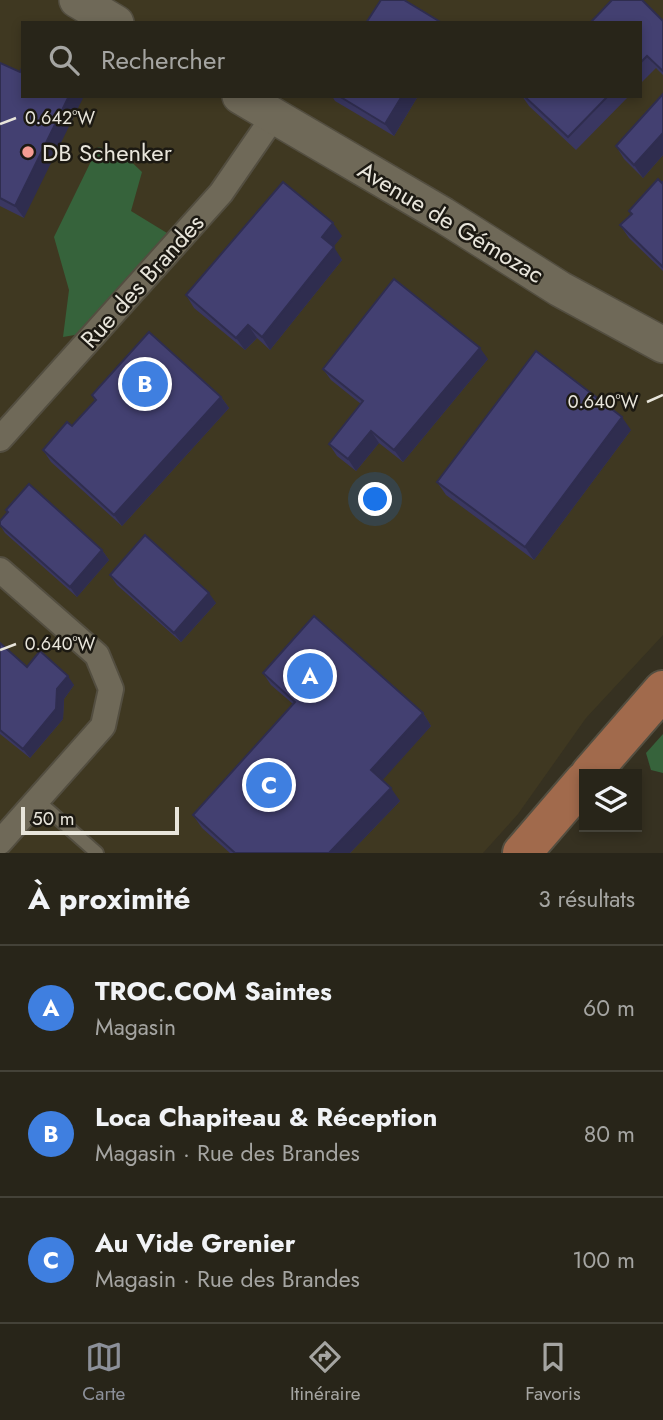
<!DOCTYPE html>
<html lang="fr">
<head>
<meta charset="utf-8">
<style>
  :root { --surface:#282519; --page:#302d22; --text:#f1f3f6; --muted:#a5a5a2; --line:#444238; --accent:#8c9099 }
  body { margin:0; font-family:Jost,sans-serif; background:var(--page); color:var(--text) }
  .controls { position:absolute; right:21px; bottom:21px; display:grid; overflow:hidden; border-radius:0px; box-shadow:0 4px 10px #0003 }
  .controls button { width:63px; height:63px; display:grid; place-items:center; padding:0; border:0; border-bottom:2px solid var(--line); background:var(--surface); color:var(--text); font:35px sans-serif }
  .scale { position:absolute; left:21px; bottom:18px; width:158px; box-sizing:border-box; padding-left:7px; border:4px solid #e8e5db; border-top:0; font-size:19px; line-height:24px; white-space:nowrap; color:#e8e5db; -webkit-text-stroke:5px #1c1912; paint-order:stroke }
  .you { position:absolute; left:376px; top:500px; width:24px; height:24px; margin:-18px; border:5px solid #fff; border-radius:50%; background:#1a73e8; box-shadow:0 0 0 10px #1a73e833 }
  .badge { display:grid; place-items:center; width:46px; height:46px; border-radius:50%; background:var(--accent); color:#fff; font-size:23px; font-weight:700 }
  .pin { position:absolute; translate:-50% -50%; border:4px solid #fff; box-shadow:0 2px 7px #0006 }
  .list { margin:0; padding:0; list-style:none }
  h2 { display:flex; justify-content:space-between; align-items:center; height:91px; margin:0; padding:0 28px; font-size:30px }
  h2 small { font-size:23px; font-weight:400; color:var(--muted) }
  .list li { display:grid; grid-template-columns:46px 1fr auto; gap:21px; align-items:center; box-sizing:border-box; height:126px; padding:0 28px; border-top:2px solid var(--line) }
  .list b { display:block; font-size:26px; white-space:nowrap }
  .list p { margin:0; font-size:23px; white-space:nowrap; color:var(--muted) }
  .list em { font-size:23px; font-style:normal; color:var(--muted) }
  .icon { flex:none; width:38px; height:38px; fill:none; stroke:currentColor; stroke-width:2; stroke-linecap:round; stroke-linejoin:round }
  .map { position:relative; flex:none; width:663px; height:853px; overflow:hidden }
  .search { position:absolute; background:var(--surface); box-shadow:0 4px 10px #0003; left:21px; right:21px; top:21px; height:77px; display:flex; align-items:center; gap:18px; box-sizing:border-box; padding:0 24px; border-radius:0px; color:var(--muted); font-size:26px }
  .sheet { height:469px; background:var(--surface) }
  nav { display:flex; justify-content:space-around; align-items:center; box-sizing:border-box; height:98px; border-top:2px solid var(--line); background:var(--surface); font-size:19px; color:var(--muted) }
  nav a { display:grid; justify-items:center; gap:4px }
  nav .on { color:var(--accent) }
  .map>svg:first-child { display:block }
</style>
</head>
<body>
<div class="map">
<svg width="663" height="853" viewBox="0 0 663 853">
  <rect width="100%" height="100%" fill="#363121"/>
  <path fill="#3f3821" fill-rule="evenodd" d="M 0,0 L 663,0 L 663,635 L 586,718 L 518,814 L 483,853 L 0,853 ZM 23,23 L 640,23 L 640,96 L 23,96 Z"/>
  <g fill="#36633b">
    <polygon points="98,147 122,153 142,172 131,211 167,233 92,332 63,337 69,290 54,237"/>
    <polygon points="663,734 663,773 651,770 646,753"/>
  </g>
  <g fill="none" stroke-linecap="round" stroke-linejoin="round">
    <g stroke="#534e40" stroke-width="16">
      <polyline id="service" points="37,800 97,853"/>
    </g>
    <g stroke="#534e40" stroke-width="28">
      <g id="minor">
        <polyline points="0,439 221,193 274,116"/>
        <polyline points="0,570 97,655 111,689 103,726 0,842"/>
      </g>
    </g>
    <g stroke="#534e40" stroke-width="38">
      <g id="secondary">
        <polyline points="77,0 116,23"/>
        <polyline points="240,96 443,215 560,289 663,345"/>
      </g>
    </g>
    <g stroke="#534e40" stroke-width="42">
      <g id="primary">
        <polyline points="590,774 663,690"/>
        <polyline points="522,853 584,781"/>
      </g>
    </g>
    <use href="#service" stroke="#6f6958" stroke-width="12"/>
    <use href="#minor" stroke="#6f6958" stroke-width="24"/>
    <use href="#secondary" stroke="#6f6958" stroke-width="35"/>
    <use href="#primary" stroke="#a16a4c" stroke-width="38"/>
  </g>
  <g fill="#3a3761">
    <polygon points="663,21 663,75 656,68 640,84 640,23"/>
    <polygon points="0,63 24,218 0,206"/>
    <polygon points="663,94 663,155 643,178 624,159 616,146"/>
    <polygon points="332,96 418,96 394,136 335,101"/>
    <polygon points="522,96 629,96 576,150 529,106"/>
    <polygon points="663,182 663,271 629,238 620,225 631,214 629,211"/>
    <polygon points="342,236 333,247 342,260 270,350 257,338 245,350 194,308 186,295"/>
    <polygon points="488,359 403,462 379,443 356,471 337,456 329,444 361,404 331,380 323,369"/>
    <polygon points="92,395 221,397 229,408 122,526 51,462 43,450 72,426 95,401"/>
    <polygon points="631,430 534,560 446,495 437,482"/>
    <polygon points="0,521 102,550 109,560 77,597 5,533 0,525"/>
    <polygon points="110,575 216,603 181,642 117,585"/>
    <polygon points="0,643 27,667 74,685 64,699 63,719 30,758 0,734"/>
    <polygon points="263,673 423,713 431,726 382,780 400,801 350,853 230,853 202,828 193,815 293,704 271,685"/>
  </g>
  <g fill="#2f2d4f">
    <polygon points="69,96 84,96 24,218 15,206"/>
    <polygon points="402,96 418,96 394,136 385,124"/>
    <polygon points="663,133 663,155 643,178 634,165"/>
    <polygon points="333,223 342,236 331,250 322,237"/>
    <polygon points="334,247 342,260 270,350 262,337"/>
    <polygon points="248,325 257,338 245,350 236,338"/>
    <polygon points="480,348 488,359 403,462 394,450"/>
    <polygon points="221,397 229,408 122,526 114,515"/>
    <polygon points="622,417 631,430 534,560 525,547"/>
    <polygon points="371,431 379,443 356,471 348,459"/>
    <polygon points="102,550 109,560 77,597 70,587"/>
    <polygon points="209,593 216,603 181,642 174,633"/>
    <polygon points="68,676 74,685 64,699 63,719 30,758 23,749 57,689"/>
    <polygon points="423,713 431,726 380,783 371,770"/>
    <polygon points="391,788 400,801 350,853 329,853"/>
  </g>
  <g fill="#434071" stroke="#2f2d4f" stroke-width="2">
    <polygon points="381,0 404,0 442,23 366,23"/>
    <polygon points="612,0 642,0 663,21 663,71 647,56 640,63 640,23 590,23"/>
    <polygon points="0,63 20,72 23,66 23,96 69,96 15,206 0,198"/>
    <polygon points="663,94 663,133 634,165 616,146"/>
    <polygon points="339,96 402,96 385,124"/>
    <polygon points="524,96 608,96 568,137"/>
    <polygon points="658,179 662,183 663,182 663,267 620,225 632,214 629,211"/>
    <polygon points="283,182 333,223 322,237 334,247 262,337 248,325 236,338 186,295"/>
    <polygon points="394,279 480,348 394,450 371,431 348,459 329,444 363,401 323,369"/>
    <polygon points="149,332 221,397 114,515 43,450 67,422 72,426 82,415 96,400 92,395"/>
    <polygon points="536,351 622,417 525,547 437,482"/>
    <polygon points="29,484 102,550 70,587 0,525 0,521 8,512 6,510"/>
    <polygon points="145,535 209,593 174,633 110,575"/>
    <polygon points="314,616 423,713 371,770 391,788 329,853 235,853 193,815 295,702 263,673"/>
    <polygon points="0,643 27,667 40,651 68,676 57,689 56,709 23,749 0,730"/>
  </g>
  <path fill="none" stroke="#e8e5db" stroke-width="2.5" d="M 0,124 L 16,118M 647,402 L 663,395M 0,650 L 16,644"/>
  <circle fill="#f59c93" stroke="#1c1912" stroke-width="2.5" cx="28" cy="152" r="7"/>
  <g text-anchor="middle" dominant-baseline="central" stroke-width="5" stroke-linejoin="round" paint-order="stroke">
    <g font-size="24" fill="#e8e5db" stroke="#1c1912" text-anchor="start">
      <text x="42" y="152">DB Schenker</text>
    </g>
    <g font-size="24" fill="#e8e5db" stroke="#1c1912">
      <text transform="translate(451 222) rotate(31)">Avenue de Gémozac</text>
      <text transform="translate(142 281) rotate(-48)">Rue des Brandes</text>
    </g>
  </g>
  <g font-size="18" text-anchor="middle" fill="#e8e5db" stroke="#1c1912" stroke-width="5" stroke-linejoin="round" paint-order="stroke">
    <text x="60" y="124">0.642°W</text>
    <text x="603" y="408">0.640°W</text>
    <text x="60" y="650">0.640°W</text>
  </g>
</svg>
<div class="controls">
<button><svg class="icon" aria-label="layers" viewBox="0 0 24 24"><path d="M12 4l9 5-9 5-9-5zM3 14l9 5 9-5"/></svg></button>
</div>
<div class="scale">50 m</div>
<div class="you"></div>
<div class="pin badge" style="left:310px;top:676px;background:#3f7fe0">A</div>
<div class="pin badge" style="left:145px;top:384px;background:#3f7fe0">B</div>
<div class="pin badge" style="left:269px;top:785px;background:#3f7fe0">C</div>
<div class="search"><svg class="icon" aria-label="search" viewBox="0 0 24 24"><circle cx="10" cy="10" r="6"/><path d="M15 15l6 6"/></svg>Rechercher</div>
</div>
<section class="sheet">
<h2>À proximité<small>3 résultats</small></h2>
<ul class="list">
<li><span class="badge" style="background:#3f7fe0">A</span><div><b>TROC.COM Saintes</b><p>Magasin</p></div><em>60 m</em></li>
<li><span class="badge" style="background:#3f7fe0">B</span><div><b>Loca Chapiteau &amp; Réception</b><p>Magasin · Rue des Brandes</p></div><em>80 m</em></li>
<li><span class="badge" style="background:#3f7fe0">C</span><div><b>Au Vide Grenier</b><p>Magasin · Rue des Brandes</p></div><em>100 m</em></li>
</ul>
</section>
<nav>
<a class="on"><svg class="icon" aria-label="map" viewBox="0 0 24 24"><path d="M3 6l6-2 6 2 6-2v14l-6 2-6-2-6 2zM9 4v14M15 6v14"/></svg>Carte</a>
<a><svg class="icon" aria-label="directions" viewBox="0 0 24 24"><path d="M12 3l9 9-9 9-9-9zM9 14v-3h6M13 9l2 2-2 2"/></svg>Itinéraire</a>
<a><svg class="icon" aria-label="saved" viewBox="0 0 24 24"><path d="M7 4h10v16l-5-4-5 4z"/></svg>Favoris</a>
</nav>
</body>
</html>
